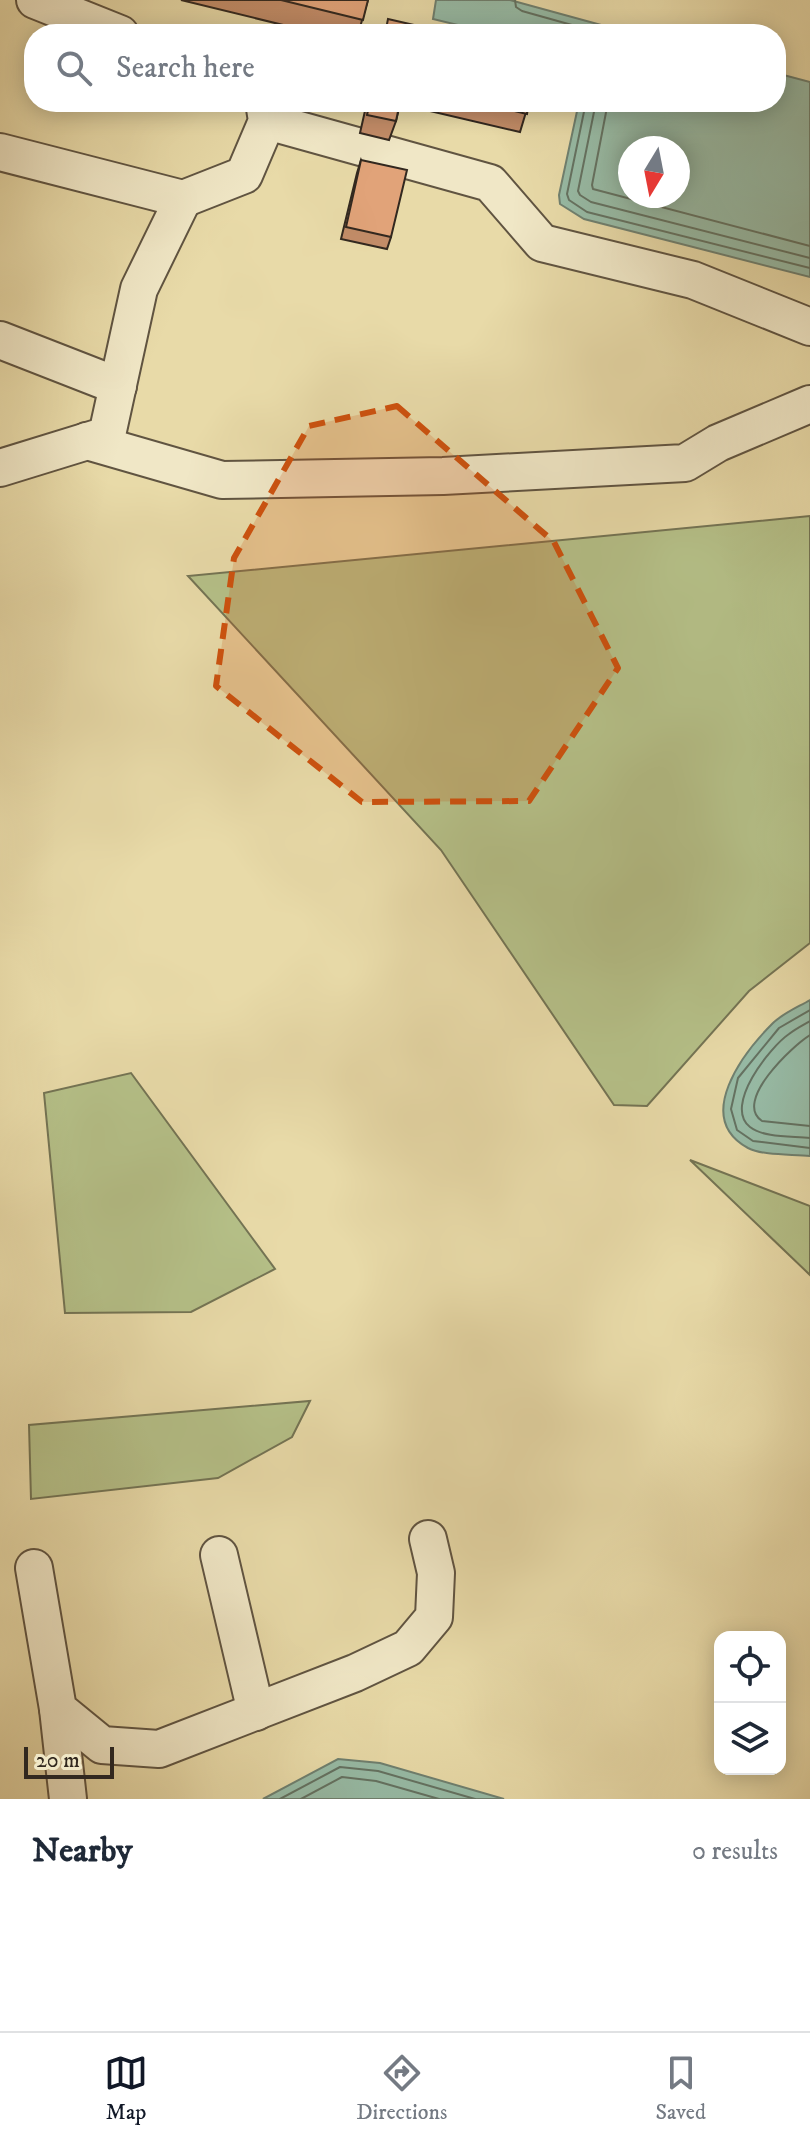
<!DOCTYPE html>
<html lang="en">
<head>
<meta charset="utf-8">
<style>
  :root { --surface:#fff; --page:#f2f2f3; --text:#1f2937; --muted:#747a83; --line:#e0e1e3; --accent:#111827 }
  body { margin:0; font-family:"IM FELL DW Pica",serif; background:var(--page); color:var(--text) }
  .controls { position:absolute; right:24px; bottom:24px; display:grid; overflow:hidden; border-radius:16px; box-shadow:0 4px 20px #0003 }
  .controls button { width:72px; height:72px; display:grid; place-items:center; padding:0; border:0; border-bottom:2px solid var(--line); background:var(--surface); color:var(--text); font:40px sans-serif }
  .compass { position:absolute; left:618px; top:136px; width:72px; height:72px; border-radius:50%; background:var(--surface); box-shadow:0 4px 20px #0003; rotate:190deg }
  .scale { position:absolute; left:24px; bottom:20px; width:90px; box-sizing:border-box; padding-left:8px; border:4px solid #32281f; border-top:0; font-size:22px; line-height:28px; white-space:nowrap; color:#32281f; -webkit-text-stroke:6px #f0e7c6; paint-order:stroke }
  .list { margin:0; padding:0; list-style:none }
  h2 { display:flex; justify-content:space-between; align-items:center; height:104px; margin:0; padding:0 32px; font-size:34px }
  h2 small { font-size:26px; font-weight:400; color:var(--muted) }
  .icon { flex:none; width:44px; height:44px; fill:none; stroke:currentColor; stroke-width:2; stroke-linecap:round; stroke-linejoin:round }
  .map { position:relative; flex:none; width:810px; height:1799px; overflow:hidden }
  .search { position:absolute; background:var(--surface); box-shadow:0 4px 20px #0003; left:24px; right:24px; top:24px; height:88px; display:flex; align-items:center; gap:20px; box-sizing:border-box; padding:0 28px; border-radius:32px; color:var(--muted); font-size:30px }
  .sheet { height:232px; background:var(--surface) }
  nav { display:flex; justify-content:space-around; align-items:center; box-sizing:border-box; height:112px; border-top:2px solid var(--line); background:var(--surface); font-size:22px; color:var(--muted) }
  nav a { display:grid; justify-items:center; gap:4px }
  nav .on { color:var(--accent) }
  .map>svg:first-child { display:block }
</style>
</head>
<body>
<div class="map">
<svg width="810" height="1799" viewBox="0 0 810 1799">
  <rect width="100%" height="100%" fill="#e8daa8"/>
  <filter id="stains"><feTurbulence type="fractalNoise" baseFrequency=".0025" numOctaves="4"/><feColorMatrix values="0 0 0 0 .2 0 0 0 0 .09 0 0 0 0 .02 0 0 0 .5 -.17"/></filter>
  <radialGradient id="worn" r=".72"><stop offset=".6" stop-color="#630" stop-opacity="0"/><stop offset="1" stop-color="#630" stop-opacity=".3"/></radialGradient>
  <g fill="#b5c088" stroke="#747454" stroke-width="2">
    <polygon points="810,516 810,943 749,991 647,1106 614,1105 441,850 188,576"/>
    <polygon points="131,1073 275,1269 191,1312 65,1313 44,1093"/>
    <polygon points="690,1160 810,1206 810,1275"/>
    <polygon points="310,1401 292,1437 218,1478 31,1499 29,1425"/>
  </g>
  <g fill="#97bba6" stroke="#6f8070" stroke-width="2" fill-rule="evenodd">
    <polygon points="436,0 510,0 634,34 495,34 433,19"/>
    <path d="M 776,73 L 810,82 L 810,277 L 584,219 L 560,204 L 559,195 L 579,102 L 776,102 ZM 678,148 L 678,196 L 630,196 L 630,148 Z"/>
    <path d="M 810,1000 L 810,1156 C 792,1154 764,1156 748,1148 C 693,1118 743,1053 773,1023 C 782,1014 798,1007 810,1000 Z"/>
    <polygon points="338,1759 380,1763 504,1799 263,1799"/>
  </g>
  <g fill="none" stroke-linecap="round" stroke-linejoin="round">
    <g stroke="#647262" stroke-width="2">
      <polyline points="515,0 516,7 522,11 604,34"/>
      <polyline points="586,102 567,194 569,200 587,212 810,268"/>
      <polyline points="596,102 578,191 580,195 591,202 810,258"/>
      <polyline points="608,102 592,185 593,189 810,246"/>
      <polyline points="810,1010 779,1028 738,1078 731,1109 737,1130 753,1141 810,1148"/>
      <path d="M 810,1021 C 803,1025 795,1029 789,1034 C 770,1047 723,1106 750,1127 C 764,1138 792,1136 810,1138"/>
      <path d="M 810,1035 C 792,1046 733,1102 762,1121 L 810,1126"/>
      <polyline points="280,1799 340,1767 378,1771 475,1799"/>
      <polyline points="301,1799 342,1777 376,1781 439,1799"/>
    </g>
    <g stroke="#605441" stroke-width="40">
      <g id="minor">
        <polyline points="35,0 120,34"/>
        <polyline points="267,121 490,183 542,243 693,280 810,327"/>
        <polyline points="0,152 183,199 244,175 267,121 264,102"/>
        <polyline points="0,340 118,386"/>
        <polyline points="87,441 222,480 443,476 685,463 718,443 810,404"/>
        <polyline points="0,468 107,435 139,289 183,199"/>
        <polyline points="219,1555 256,1712"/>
        <polyline points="34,1568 58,1709 102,1745 159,1749 355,1673 408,1648 434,1617 436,1573 428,1539"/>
        <polyline points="58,1709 68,1799"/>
      </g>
    </g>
    <use href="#minor" stroke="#f0e7c6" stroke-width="36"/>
  </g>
  <g fill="#c28c68" stroke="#32281f" stroke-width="2">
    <polygon points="181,0 368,0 358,34 320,34"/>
    <polygon points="367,102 529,102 520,132 400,104 396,121 389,140 360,133"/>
    <polygon points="361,160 391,237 387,249 341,239 357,173"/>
  </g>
  <g fill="#e1a379" stroke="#32281f" stroke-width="2">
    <polygon points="281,0 368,0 363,20"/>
    <polygon points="388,19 453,34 385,34"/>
    <polygon points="370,102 400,102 396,121 367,115"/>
    <polygon points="476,102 529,102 527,114"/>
    <polygon points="361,160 407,170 391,237 346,227"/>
  </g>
  <path fill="#cd520f" fill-opacity="0.2" stroke="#cd520f" stroke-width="6" stroke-dasharray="16 10" stroke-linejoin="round" d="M 397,406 L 554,542 L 618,668 L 529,801 L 362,802 L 216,686 L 234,558 L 309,426 Z"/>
  <rect width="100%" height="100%" filter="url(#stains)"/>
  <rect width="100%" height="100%" fill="url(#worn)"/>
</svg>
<div class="controls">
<button><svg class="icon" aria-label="locate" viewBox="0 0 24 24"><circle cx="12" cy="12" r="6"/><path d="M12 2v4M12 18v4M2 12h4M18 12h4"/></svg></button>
<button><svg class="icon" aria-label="layers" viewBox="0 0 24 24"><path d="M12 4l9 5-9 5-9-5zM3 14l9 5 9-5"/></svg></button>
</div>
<svg class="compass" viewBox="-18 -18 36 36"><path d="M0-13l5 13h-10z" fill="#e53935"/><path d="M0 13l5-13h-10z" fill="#747a83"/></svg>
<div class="scale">20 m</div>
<div class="search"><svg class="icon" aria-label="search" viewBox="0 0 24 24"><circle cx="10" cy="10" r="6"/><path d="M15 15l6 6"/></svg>Search here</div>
</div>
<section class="sheet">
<h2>Nearby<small>0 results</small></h2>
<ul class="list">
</ul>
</section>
<nav>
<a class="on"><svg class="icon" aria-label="map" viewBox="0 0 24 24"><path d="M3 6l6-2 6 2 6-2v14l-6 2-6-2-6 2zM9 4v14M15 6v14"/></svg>Map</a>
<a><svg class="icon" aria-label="directions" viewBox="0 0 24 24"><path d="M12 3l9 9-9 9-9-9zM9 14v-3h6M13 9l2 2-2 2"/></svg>Directions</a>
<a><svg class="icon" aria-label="saved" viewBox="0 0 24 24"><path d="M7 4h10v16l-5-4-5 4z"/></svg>Saved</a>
</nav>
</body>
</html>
